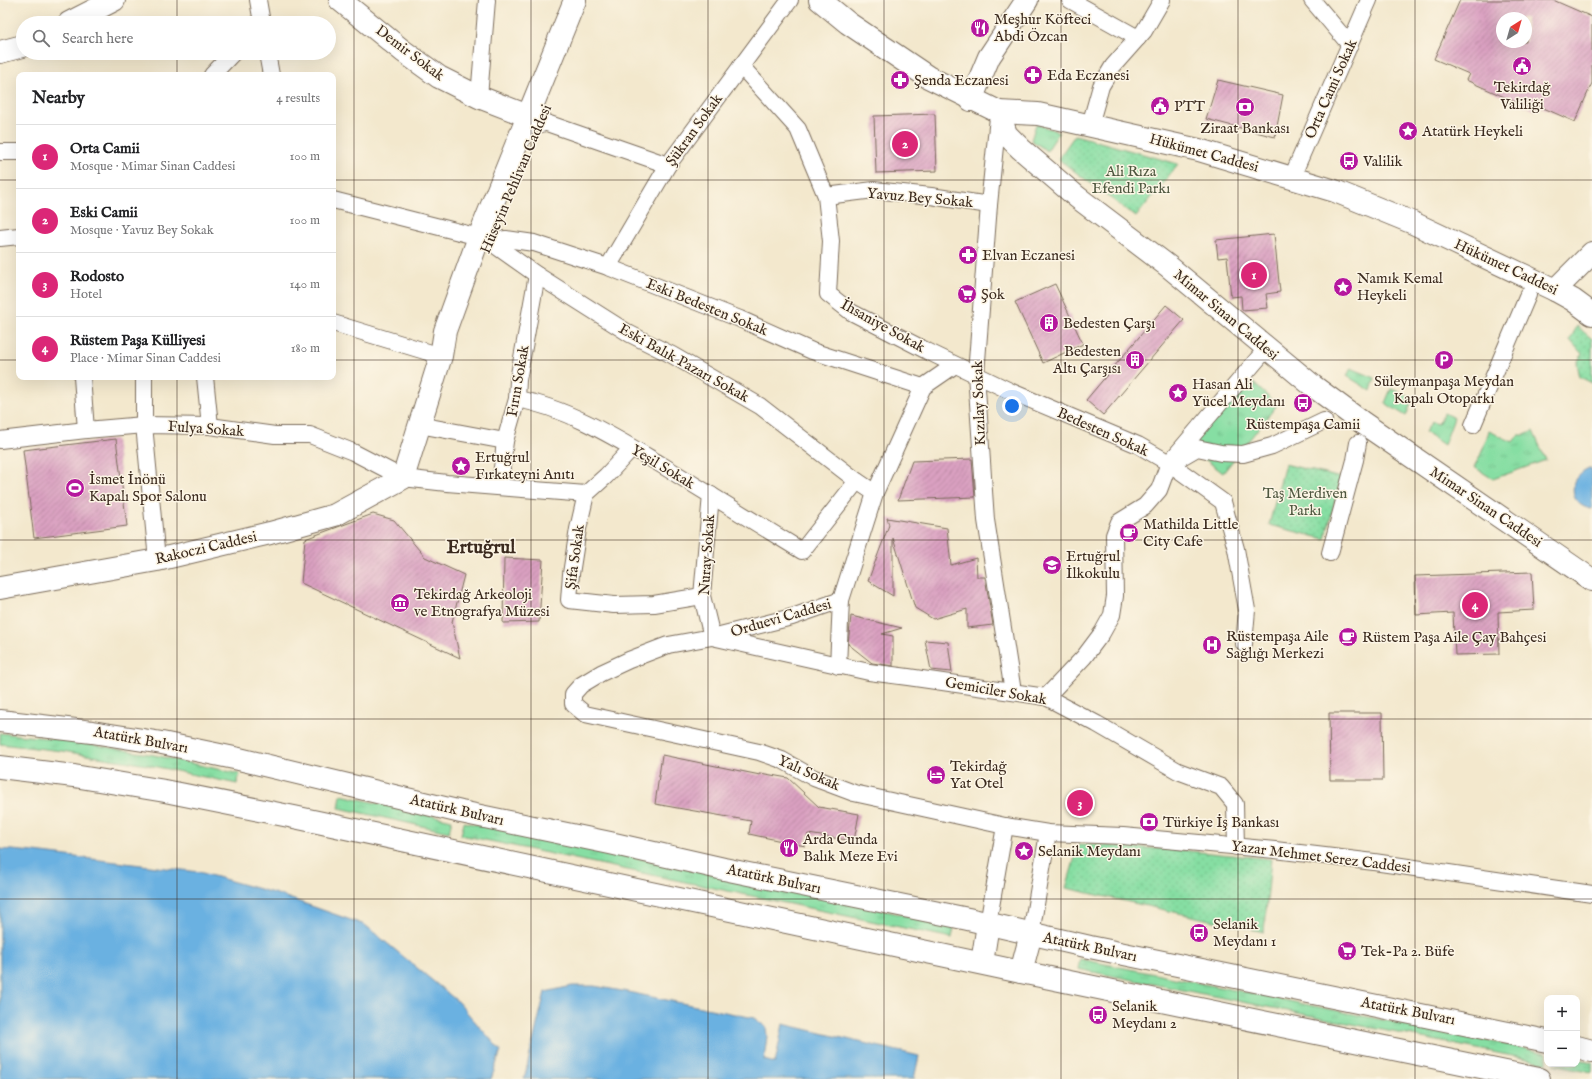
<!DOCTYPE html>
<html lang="en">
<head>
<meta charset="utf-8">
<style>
  :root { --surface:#fff; --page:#f6f6f6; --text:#202124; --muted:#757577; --line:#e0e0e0; --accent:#db2777 }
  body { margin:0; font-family:"IM FELL English",serif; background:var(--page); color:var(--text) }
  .controls { position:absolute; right:12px; bottom:12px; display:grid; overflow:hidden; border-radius:8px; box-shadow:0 4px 16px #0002 }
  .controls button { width:36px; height:36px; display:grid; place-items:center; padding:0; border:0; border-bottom:1px solid var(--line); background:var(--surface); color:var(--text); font:20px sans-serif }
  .compass { position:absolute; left:1496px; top:12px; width:36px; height:36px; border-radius:50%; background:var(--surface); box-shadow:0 4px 16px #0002; rotate:37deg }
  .you { position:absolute; left:1012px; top:406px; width:14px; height:14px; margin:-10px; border:3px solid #fff; border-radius:50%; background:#1a73e8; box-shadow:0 0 0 6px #1a73e833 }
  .badge { display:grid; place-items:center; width:26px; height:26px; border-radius:50%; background:var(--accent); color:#fff; font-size:13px; font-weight:700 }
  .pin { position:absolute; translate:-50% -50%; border:2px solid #fff; box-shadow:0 1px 4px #0006 }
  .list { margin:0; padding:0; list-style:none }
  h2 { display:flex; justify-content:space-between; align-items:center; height:52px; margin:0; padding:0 16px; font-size:17px }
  h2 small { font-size:13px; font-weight:400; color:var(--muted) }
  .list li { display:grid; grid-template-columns:26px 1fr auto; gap:12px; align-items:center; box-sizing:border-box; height:64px; padding:0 16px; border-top:1px solid var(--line) }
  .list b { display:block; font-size:15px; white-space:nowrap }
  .list p { margin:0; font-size:13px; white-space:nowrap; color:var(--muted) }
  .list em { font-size:13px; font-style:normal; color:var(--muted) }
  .icon { flex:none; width:22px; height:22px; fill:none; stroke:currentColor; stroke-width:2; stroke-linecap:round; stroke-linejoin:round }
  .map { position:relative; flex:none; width:1592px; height:1079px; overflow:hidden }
  .search { position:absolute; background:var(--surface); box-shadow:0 4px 16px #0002; left:16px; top:16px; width:320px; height:44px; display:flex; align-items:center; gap:10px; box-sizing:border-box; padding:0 14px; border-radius:22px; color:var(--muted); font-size:15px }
  .panel { position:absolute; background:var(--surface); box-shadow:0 4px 16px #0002; left:16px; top:72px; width:320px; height:308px; border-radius:8px }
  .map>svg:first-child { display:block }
</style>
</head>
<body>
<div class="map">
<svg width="1592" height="1079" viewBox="0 0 1592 1079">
  <defs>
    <pattern id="grass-tufts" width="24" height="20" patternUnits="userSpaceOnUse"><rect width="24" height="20" fill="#86dea3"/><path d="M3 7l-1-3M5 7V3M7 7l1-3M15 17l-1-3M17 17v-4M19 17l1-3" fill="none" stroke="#75bf8c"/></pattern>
    <pattern id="park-dots" width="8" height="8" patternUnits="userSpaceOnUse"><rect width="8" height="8" fill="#86dea3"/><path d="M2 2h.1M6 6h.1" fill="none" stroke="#75bf8c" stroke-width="1.8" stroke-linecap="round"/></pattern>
    <pattern id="building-hatch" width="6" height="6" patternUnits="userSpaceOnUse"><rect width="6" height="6" fill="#daa0c1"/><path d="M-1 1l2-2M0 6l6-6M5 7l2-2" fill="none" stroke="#b2839c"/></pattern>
  </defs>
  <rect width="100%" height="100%" fill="#fcf5e5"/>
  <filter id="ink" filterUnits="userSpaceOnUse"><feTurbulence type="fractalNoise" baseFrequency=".025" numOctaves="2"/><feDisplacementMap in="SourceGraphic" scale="8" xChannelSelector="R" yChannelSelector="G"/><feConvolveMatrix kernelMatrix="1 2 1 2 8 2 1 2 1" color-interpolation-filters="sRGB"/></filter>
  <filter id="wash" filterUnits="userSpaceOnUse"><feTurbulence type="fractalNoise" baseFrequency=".012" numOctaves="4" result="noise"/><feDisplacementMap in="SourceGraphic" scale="16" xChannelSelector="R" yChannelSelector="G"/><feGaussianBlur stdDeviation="0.9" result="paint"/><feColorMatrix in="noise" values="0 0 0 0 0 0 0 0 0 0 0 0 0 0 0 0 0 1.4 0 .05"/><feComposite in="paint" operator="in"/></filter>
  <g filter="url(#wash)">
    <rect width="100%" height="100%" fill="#f3e8cd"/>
    <g fill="url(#grass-tufts)" stroke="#608460">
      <polygon points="1036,124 1059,132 1047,151 1031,140"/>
      <polygon points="1351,368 1375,378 1371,391 1347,376"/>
      <polygon points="1247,377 1277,405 1223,473 1189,447"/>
      <polygon points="1391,389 1413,398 1406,416 1385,403"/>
      <polygon points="1444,413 1454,418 1444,445 1425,432 1432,422 1438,424"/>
      <polygon points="1489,431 1513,442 1518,435 1525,435 1533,431 1546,460 1493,479 1474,467 1481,454"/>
      <polygon points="0,733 65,740 154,755 240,774 237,784 153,766 62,751 0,744"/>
      <polygon points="341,795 452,820 449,832 339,808"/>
      <polygon points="464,822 835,899 954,927 952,938 461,835"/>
      <polygon points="1080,959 1547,1053 1547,1063 1078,969"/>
      <polygon points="1577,1059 1592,1062 1592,1072 1553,1064 1577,1064"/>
    </g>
    <g fill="url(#park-dots)" stroke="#608460">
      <polygon points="1075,135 1178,164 1136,217 1058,159"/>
      <polygon points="1577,326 1592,339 1592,383 1580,377 1577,363 1582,354 1570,340"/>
      <polygon points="1285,464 1341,478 1325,539 1269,525"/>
      <polygon points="1079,844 1179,850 1271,859 1264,932 1066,888"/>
    </g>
    <g fill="#6ab1e1" stroke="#526e80">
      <path d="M 1589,469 L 1592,469 L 1592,509 C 1568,506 1567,478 1589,469 Z"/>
      <polygon points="0,849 34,852 199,872 277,894 365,925 456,1000 501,1051 491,1079 0,1079"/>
      <polygon points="572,986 594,986 628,992 754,1018 766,1027 767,1036 764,1060 775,1063 783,1024 919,1056 914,1079 524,1079 545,992"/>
    </g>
    <g id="blocks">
      <g fill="url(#building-hatch)" fill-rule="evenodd">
        <path d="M 1460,0 L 1553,0 L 1592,17 L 1592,83 L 1575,122 L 1539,106 L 1536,111 L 1466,80 L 1469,74 L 1434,59 ZM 1502,18 L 1526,18 L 1526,42 L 1502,42 Z"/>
        <polygon points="1218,80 1283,95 1275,137 1206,119"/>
        <polygon points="935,114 937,171 876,173 874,116"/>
        <polygon points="1274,234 1280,292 1266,294 1268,308 1242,310 1241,296 1231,297 1227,257 1218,258 1216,240"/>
        <polygon points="1055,284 1083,344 1043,363 1015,302"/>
        <polygon points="1166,305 1184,320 1103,415 1086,400"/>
        <polygon points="116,439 127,526 34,538 23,450"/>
        <polygon points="972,459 975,497 898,500 912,461"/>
        <polygon points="373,514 394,520 425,557 464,575 452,622 460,658 301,583 305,539"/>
        <polygon points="887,518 947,528 951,565 976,558 977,577 985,577 993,625 967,628 967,609 933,619 915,608 893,538 893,596 868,581 889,525"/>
        <polygon points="504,558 543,560 539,622 503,623"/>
        <polygon points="1532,572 1534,610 1498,612 1499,654 1455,655 1453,613 1416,615 1415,576"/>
        <polygon points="851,616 902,628 882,634 893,636 893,666 872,663 848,644"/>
        <polygon points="925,640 948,642 952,672 931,670"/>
        <polygon points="1329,713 1382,713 1383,780 1330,780"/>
        <polygon points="662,755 760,775 760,773 788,778 819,807 859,814 854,841 808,834 805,846 749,834 751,821 655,804"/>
      </g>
    </g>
  </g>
  <g filter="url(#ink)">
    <use href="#blocks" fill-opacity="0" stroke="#7b6c5b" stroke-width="1"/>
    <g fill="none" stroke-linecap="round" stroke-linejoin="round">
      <g stroke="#7b6c5b" stroke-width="18">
        <g id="street">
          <polyline points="258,0 262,23"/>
          <polyline points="1070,0 1138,38"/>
          <polyline points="1312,0 1350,45"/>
          <polyline points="267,53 271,75"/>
          <polyline points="741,66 798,129 826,196 831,241 828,294 851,312 927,351 1012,392 1138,445 1169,463 1223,502 1236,549 1247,610 1244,644"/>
          <polyline points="212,75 233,53"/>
          <polyline points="479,97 487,0"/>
          <polyline points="998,117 989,205 976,374 986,520 1013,692"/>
          <polyline points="541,121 668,165"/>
          <polyline points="1090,125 1101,86 1113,66 1144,31 1162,0"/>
          <polyline points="0,152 19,152"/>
          <polyline points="1292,177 1369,0"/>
          <polyline points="826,196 874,190 931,196 989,205"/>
          <polyline points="333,200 479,237"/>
          <polyline points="0,238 19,236"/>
          <polyline points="489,241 537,275 630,334 672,355 760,406 857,481 875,493"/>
          <polyline points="489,241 506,239 534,243 608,267 740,319 812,351 923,387"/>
          <polyline points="608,267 668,165 790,0"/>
          <polyline points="333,323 441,356"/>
          <polyline points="955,365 923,387 875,493 841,600 792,617 712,637 668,645 629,660 601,673 581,685 573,694 573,704 585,714 759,752 782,760 814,778 854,793 1005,826 1048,833 1123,836 1275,850 1374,862 1592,894"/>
          <polyline points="82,377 86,430"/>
          <polyline points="144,377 144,425 157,560"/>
          <polyline points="205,377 210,426"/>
          <path d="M 517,399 C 568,408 616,438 660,464 C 707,493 754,522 802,551 L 857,481"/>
          <polyline points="419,425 505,441"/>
          <polyline points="1473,425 1528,295"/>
          <polyline points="0,440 86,430 144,425 210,426 275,435 310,435 353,452 403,478 447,483 586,494"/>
          <polyline points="632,448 606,476 586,494 578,529 571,574 569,600 614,605 654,604 702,596"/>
          <polyline points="1178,459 1197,448 1221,453 1243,454 1272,446 1324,421"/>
          <polyline points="500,486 505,441 517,399 518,380 537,275"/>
          <polyline points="711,495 702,596 712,637 869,672 908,677 1046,697 1097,724 1178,771 1221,787 1235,804 1236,847"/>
          <polyline points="1330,553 1355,460 1358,443"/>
          <polyline points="838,666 841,600"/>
          <polyline points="1046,697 1084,657 1102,633 1112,615 1115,596 1114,535 1119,522 1145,506 1159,490 1169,463 1267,348"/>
          <polyline points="988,924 1005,826"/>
          <polyline points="1031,934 1048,833"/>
        </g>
      </g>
      <g stroke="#7b6c5b" stroke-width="24">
        <g id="secondary">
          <polyline points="340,0 403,51 439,77 479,97 541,121"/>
          <polyline points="820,0 848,23 928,77 999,112 1038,114 1199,150 1335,191 1411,222 1555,290 1573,300 1592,314"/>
          <polyline points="69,23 114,0"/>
          <polyline points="0,52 23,46"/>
          <polyline points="971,100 989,57 1027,0"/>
          <polyline points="999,112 1006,134 1021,149 1077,197 1168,266 1313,386 1363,423 1592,580"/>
          <polyline points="1555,290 1592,253"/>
          <polyline points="0,588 157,560 270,533 335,515 403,478 441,356 445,331 479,237 575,0"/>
        </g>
      </g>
      <g stroke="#7b6c5b" stroke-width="24">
        <g id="primary">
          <polyline points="0,721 92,732 162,743 239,759 461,812 610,843 724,869 968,919 1090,947 1547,1041"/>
          <polyline points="0,767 74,776 165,791 294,817 1021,972 1539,1079"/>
          <polyline points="982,963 988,924"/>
          <polyline points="1021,972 1031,934"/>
          <polyline points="1577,1047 1592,1051"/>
        </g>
      </g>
      <use href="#street" stroke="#fff" stroke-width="16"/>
      <use href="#secondary" stroke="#fff" stroke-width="22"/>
      <use href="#primary" stroke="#fff" stroke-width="22"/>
    </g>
  </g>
  <path fill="none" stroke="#3b2a1e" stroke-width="1" stroke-opacity="0.55" d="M 177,0 L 177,23M 354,0 L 354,1079M 531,0 L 531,1079M 708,0 L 708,1079M 884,0 L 884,1079M 1061,0 L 1061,1079M 1238,0 L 1238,1079M 1415,0 L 1415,1079M 177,53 L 177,75M 0,180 L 19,180M 333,180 L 1592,180M 0,360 L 19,360M 333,360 L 1592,360M 177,377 L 177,1079M 0,540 L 1592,540M 0,719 L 1592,719M 0,899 L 1592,899"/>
  <defs>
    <g id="restaurant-disc" transform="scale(1)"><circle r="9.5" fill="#b5179e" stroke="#fcf5e5"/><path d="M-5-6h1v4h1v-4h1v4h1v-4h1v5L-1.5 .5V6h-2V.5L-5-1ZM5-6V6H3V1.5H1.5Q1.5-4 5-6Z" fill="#fff"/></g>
    <g id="civic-disc" transform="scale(1)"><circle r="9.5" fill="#b5179e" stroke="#fcf5e5"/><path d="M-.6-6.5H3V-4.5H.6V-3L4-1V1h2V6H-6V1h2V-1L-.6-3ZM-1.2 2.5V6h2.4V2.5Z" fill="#fff"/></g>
    <g id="pharmacy-disc" transform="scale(1)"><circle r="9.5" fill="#b5179e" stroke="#fcf5e5"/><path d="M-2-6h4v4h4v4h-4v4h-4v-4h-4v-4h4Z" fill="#fff"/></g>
    <g id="bank-disc" transform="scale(1)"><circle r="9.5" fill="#b5179e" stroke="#fcf5e5"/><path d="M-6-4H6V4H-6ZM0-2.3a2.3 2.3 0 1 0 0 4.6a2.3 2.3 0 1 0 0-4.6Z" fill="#fff"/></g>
    <g id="sight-disc" transform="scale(1)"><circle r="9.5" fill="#b5179e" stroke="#fcf5e5"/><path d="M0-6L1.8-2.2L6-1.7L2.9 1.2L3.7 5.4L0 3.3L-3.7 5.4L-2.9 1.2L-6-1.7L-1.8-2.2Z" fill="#fff"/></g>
    <g id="bus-disc" transform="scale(1)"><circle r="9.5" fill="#b5179e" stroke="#fcf5e5"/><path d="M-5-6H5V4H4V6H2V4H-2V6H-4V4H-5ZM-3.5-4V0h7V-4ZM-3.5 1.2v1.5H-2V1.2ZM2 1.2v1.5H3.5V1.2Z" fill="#fff"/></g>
    <g id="supermarket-disc" transform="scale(1)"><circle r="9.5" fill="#b5179e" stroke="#fcf5e5"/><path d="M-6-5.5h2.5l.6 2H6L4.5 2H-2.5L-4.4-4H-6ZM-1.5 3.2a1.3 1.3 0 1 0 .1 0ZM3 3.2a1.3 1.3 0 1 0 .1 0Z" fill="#fff"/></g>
    <g id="building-disc" transform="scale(1)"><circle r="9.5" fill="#b5179e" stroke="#fcf5e5"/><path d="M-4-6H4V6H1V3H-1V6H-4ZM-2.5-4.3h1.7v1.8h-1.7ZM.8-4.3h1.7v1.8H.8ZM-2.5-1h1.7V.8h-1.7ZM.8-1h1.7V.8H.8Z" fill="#fff"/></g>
    <g id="parking-disc" transform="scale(1)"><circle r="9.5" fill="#b5179e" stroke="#fcf5e5"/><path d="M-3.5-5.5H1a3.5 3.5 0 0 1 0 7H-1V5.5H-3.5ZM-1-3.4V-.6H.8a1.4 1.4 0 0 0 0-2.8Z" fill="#fff"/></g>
    <g id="stadium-disc" transform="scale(1)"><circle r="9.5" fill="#b5179e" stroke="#fcf5e5"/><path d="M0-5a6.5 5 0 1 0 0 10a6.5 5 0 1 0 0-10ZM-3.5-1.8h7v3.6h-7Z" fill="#fff"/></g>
    <g id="cafe-disc" transform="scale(1)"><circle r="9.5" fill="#b5179e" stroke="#fcf5e5"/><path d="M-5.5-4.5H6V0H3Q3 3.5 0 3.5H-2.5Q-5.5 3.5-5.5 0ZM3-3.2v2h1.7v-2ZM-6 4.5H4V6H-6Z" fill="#fff"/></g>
    <g id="school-disc" transform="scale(1)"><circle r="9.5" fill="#b5179e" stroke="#fcf5e5"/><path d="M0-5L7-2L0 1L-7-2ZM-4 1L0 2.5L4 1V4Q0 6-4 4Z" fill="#fff"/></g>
    <g id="museum-disc" transform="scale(1)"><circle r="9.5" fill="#b5179e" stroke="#fcf5e5"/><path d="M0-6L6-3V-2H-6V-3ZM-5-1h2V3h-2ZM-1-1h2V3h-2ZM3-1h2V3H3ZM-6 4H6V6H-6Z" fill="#fff"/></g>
    <g id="hospital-disc" transform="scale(1)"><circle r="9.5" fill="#b5179e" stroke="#fcf5e5"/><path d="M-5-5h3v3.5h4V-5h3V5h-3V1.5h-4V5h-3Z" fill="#fff"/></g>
    <g id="hotel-disc" transform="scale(1)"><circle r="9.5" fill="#b5179e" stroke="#fcf5e5"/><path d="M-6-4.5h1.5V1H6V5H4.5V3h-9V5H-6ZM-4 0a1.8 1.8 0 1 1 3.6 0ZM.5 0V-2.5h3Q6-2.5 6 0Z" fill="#fff"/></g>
  </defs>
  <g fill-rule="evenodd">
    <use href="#restaurant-disc" x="980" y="28"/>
    <use href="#civic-disc" x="1522" y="66"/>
    <use href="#pharmacy-disc" x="1033" y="75"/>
    <use href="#pharmacy-disc" x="900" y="80"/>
    <use href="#civic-disc" x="1160" y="106"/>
    <use href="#bank-disc" x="1245" y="107"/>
    <use href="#sight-disc" x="1408" y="131"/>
    <use href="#bus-disc" x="1349" y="161"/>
    <use href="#pharmacy-disc" x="968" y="255"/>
    <use href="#sight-disc" x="1343" y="287"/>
    <use href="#supermarket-disc" x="967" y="294"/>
    <use href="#building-disc" x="1049" y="323"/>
    <use href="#building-disc" x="1135" y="360"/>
    <use href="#parking-disc" x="1444" y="360"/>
    <use href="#sight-disc" x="1178" y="393"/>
    <use href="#bus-disc" x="1303" y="403"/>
    <use href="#sight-disc" x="461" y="466"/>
    <use href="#stadium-disc" x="75" y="488"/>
    <use href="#cafe-disc" x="1129" y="533"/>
    <use href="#school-disc" x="1052" y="565"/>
    <use href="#museum-disc" x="400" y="603"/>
    <use href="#cafe-disc" x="1348" y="637"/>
    <use href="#hospital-disc" x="1212" y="645"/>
    <use href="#hotel-disc" x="936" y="775"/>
    <use href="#bank-disc" x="1149" y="822"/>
    <use href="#restaurant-disc" x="789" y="848"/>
    <use href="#sight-disc" x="1024" y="851"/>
    <use href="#bus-disc" x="1199" y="933"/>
    <use href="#supermarket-disc" x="1347" y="951"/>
    <use href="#bus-disc" x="1098" y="1015"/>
  </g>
  <g text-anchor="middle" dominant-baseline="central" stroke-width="3" stroke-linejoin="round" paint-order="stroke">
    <g font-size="15" fill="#3b2a1e" stroke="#fcf5e5" text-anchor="start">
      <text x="994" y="19">Meşhur Köfteci<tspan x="994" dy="17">Abdi Özcan</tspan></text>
      <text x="1047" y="75">Eda Eczanesi</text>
      <text x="914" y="80">Şenda Eczanesi</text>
      <text x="1522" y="87" text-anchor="middle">Tekirdağ<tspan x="1522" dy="17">Valiliği</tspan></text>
      <text x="1174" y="106">PTT</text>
      <text x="1245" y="128" text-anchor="middle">Ziraat Bankası</text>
      <text x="1422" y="131">Atatürk Heykeli</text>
      <text x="1363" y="161">Valilik</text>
      <text x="982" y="255">Elvan Eczanesi</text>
      <text x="1357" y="278">Namık Kemal<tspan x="1357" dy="17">Heykeli</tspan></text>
      <text x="981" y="294">Şok</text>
      <text x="1063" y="323">Bedesten Çarşı</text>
      <text x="1121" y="351" text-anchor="end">Bedesten<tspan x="1121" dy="17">Altı Çarşısı</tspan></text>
      <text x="1444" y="381" text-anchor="middle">Süleymanpaşa Meydan<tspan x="1444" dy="17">Kapalı Otoparkı</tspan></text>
      <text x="1192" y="384">Hasan Ali<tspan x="1192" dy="17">Yücel Meydanı</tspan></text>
      <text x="1303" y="424" text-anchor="middle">Rüstempaşa Camii</text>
      <text x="475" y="457">Ertuğrul<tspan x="475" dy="17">Fırkateyni Anıtı</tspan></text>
      <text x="89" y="479">İsmet İnönü<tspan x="89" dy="17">Kapalı Spor Salonu</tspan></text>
      <text x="1143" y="524">Mathilda Little<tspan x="1143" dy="17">City Cafe</tspan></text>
      <text x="1066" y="556">Ertuğrul<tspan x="1066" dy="17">İlkokulu</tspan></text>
      <text x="414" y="594">Tekirdağ Arkeoloji<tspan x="414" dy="17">ve Etnografya Müzesi</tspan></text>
      <text x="1226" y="636">Rüstempaşa Aile<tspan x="1226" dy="17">Sağlığı Merkezi</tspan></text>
      <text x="1362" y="637">Rüstem Paşa Aile Çay Bahçesi</text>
      <text x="950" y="766">Tekirdağ<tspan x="950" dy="17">Yat Otel</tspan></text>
      <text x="1163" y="822">Türkiye İş Bankası</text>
      <text x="803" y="839">Arda Cunda<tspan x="803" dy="17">Balık Meze Evi</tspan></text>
      <text x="1038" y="851">Selanik Meydanı</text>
      <text x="1213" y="924">Selanik<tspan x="1213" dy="17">Meydanı 1</tspan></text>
      <text x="1361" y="951">Tek-Pa 2. Büfe</text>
      <text x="1112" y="1006">Selanik<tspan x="1112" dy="17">Meydanı 2</tspan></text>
    </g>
    <g font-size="15" fill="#3b2a1e" stroke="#fcf5e5">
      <text transform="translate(410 53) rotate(37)">Demir Sokak</text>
      <text transform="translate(1331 89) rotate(-66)">Orta Cami Sokak</text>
      <text transform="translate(694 130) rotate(-54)">Şükran Sokak</text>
      <text transform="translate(1204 153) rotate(15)">Hükümet Caddesi</text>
      <text transform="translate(516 179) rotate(-67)">Hüseyin Pehlivan Caddesi</text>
      <text transform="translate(920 198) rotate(5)">Yavuz Bey Sokak</text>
      <text transform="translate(1506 267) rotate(25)">Hükümet Caddesi</text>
      <text transform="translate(707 307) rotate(22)">Eski Bedesten Sokak</text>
      <text transform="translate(1226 315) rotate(40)">Mimar Sinan Caddesi</text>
      <text transform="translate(883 326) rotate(29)">İhsaniye Sokak</text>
      <text transform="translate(684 363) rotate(29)">Eski Balık Pazarı Sokak</text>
      <text transform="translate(518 381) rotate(-80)">Fırın Sokak</text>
      <text transform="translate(979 403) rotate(-92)">Kızılay Sokak</text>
      <text transform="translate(206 429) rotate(4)">Fulya Sokak</text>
      <text transform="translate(1103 432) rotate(24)">Bedesten Sokak</text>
      <text transform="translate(663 467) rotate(31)">Yeşil Sokak</text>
      <text transform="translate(1486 507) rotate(34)">Mimar Sinan Caddesi</text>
      <text transform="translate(206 548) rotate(-13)">Rakoczi Caddesi</text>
      <text transform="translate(707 555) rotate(-86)">Nuray Sokak</text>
      <text transform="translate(575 557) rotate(-82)">Şifa Sokak</text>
      <text transform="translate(781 618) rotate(-16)">Orduevi Caddesi</text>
      <text transform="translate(996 691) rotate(10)">Gemiciler Sokak</text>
      <text transform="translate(141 740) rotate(10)">Atatürk Bulvarı</text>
      <text transform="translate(809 773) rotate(24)">Yalı Sokak</text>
      <text transform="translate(457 810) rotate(13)">Atatürk Bulvarı</text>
      <text transform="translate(1321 857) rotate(7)">Yazar Mehmet Serez Caddesi</text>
      <text transform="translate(774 879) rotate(12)">Atatürk Bulvarı</text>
      <text transform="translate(1090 947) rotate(12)">Atatürk Bulvarı</text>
      <text transform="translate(1408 1011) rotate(11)">Atatürk Bulvarı</text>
    </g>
    <g font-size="15" fill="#4e573f" stroke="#fcf5e5">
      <text x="1131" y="171">Ali Rıza<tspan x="1131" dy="17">Efendi Parkı</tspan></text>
      <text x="1305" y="493">Taş Merdiven<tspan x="1305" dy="17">Parkı</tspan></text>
    </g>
    <g font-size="19" font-weight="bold" fill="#3b2a1e" stroke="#fcf5e5">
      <text x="481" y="548">Ertuğrul</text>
    </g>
  </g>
</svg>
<div class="controls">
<button>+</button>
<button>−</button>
</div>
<svg class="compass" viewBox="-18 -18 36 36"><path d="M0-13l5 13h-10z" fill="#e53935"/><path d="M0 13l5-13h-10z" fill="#757577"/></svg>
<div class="you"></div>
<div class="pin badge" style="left:1254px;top:275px">1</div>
<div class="pin badge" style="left:905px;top:144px">2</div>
<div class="pin badge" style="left:1080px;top:803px">3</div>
<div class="pin badge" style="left:1475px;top:605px">4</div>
<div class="search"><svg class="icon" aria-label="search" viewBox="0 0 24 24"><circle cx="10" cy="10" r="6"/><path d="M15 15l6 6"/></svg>Search here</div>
<section class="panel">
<h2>Nearby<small>4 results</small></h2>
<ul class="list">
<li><span class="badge">1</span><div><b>Orta Camii</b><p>Mosque · Mimar Sinan Caddesi</p></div><em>100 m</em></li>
<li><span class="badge">2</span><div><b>Eski Camii</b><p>Mosque · Yavuz Bey Sokak</p></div><em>100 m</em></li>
<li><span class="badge">3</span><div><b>Rodosto</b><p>Hotel</p></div><em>140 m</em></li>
<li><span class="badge">4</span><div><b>Rüstem Paşa Külliyesi</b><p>Place · Mimar Sinan Caddesi</p></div><em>180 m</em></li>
</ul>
</section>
</div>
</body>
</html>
